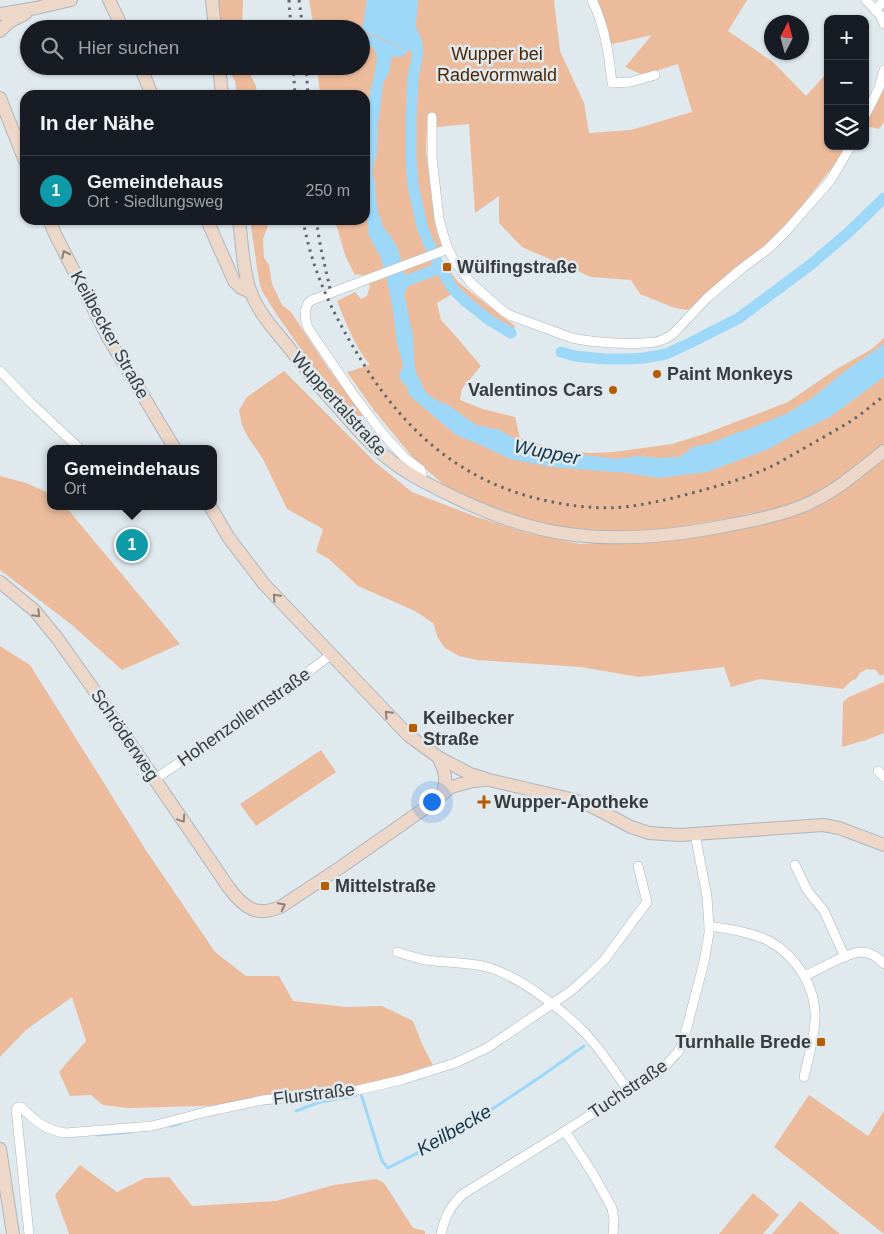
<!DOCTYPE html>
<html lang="de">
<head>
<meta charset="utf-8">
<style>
  :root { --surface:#171b24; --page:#20242c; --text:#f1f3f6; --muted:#9ea1a6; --line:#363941; --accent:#7c3aed }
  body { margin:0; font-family:Arial,sans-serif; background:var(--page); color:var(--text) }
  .controls { position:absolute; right:15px; top:15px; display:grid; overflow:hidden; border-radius:10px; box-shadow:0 1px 4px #0004 }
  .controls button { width:45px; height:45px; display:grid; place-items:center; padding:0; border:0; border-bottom:1px solid var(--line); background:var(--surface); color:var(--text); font:25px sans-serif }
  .compass { position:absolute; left:764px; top:15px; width:45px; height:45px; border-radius:50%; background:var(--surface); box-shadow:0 1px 4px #0004; rotate:6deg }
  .you { position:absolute; left:431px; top:801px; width:18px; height:18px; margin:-12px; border:4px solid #fff; border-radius:50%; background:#1a73e8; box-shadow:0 0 0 8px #1a73e833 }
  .badge { display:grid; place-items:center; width:32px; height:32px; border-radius:50%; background:var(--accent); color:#fff; font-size:16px; font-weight:700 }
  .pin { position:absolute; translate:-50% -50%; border:2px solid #fff; box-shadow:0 1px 5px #0006 }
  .popup { position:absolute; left:47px; top:445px; width:170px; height:65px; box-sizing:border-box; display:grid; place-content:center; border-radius:10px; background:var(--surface); filter:drop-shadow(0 1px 4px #0005); font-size:16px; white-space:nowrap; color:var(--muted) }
  .popup b { font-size:19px; color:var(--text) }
  .popup::after { content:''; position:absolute; left:50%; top:100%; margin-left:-10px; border:10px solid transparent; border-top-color:var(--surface) }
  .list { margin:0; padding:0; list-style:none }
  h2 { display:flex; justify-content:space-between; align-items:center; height:65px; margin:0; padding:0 20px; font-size:21px }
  h2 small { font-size:16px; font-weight:400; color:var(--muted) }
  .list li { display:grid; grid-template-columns:32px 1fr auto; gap:15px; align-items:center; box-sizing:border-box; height:70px; padding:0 20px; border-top:1px solid var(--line) }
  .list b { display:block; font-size:19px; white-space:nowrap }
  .list p { margin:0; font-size:16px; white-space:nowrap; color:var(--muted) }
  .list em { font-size:16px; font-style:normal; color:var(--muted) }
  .icon { flex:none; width:28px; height:28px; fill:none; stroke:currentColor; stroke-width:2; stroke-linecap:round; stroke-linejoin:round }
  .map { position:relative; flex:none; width:884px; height:1234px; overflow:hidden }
  .search { position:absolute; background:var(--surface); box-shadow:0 1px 4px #0004; left:20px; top:20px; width:350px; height:55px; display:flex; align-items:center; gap:12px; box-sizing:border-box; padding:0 18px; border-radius:28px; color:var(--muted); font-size:19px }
  .panel { position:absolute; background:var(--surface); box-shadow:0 1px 4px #0004; left:20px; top:90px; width:350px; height:135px; border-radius:15px }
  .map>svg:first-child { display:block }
</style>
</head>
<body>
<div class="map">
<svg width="884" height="1234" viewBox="0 0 884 1234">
  <rect width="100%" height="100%" fill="#dfe9ee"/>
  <g fill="#ecbb9c">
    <polygon points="218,0 243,0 242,29 221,29"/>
    <path d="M 309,0 L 554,0 L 560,51 L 584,103 L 589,133 L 631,130 L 692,112 L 678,64 L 643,75 L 625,67 L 652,35 L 608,45 L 593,0 L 747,0 L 728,31 L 773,62 L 806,96 L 825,75 L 828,78 L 828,146 L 846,146 L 839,159 L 791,219 L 751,259 L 703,299 L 687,310 L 675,308 L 640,294 L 631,280 L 591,277 L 522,247 L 499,223 L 499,196 L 475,213 L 469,124 L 427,128 L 426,151 L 433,208 L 436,229 L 442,246 L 434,249 L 458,282 L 515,326 L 510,339 L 489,324 L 452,294 L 437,303 L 441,320 L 453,333 L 481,366 L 462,389 L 460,400 L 483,409 L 515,417 L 520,438 L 549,447 L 569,451 L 589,453 L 614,452 L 672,444 L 704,434 L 788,402 L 835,370 L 872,349 L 884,338 L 884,448 L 824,489 L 796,503 L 770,510 L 747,514 L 737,517 L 678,527 L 634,531 L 570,529 L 503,513 L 472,500 L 444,485 L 414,459 L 373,409 L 347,372 L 370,365 C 355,347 346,323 337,301 L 355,292 L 361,299 L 367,296 L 370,286 C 366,279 364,273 355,275 L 345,255 L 335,220 L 365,220 L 365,95 L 320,95 L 317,66 L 361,66 L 361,29 L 314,29 Z"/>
    <polygon points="226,66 246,66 256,86 257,95 237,95 235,81"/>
    <polygon points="884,70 884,122 879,129 866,126 865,127 865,98 869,102"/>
    <polygon points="250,220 270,220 263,239 264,258 269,265 272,284 282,305 291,312 326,365 363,416 352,416 328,388 275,312 262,291 259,281"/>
    <polygon points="284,371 376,463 412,492 477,517 527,533 580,544 672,540 792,513 831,499 884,458 884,674 880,676 876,670 867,669 860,673 856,679 851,681 843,689 787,682 760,679 731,687 724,667 639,677 581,667 477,660 459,656 445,648 438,638 433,623 415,611 358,586 329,559 316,552 323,529 287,509 263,459 248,437 242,425 239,410 247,397"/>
    <polygon points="0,476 26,483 51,494 51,506 65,506 180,644 122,670 72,625 0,570"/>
    <polygon points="0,646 30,665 145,849 215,952 246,976 279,976 293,1001 346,1007 382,1006 413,1021 422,1044 436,1071 374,1090 276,1104 128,1108 103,1105 91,1095 70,1096 59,1072 86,1041 72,997 26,1030 0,1057"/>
    <polygon points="884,682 884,733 866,740 842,747 843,702 849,697"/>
    <polygon points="321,750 336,772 256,826 240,804"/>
    <polygon points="809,1095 868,1136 884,1111 884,1234 774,1147"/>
    <polygon points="80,1165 117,1192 145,1178 169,1177 192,1206 276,1201 334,1185 376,1179 384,1183 413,1228 425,1231 425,1234 69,1234 55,1195"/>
    <polygon points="753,1193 779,1215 763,1234 719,1234"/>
    <polygon points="800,1201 840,1234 772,1234"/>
  </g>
  <g fill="#9dd8f9">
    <polygon points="367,0 418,0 416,27 423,43 421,55 409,51 362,30"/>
    <path d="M 361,31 L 408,51 C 404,57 399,58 392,56 L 389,72 L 383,84 L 378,124 L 377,154 L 373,166 L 373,176 L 375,181 L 376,197 L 378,211 L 383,227 L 392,238 L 398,249 L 408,287 L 404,294 L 413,336 L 414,362 L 416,372 L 426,393 L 436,400 L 448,405 L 476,425 L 500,430 L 526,446 L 536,449 L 616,459 L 639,456 L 658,458 L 680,457 L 693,447 L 712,443 L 736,433 L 749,429 L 788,413 L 812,398 L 845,371 L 884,344 L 884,377 L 830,417 L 793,435 L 769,449 L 707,472 L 659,478 L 627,473 L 552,467 L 510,459 L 483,446 L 456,435 L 409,395 L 407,387 L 399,378 L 403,365 L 397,344 L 393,311 L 388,283 L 380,256 L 369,236 L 367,213 L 365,206 L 365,129 L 370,91 L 375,73 L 377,57 L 374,48 L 364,43 L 361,40 Z"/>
  </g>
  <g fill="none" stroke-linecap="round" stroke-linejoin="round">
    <g stroke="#9dd8f9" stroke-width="3">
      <path d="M 361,1094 L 382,1161 L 388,1168 C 458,1134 521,1091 584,1046"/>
      <polyline points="296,1111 320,1102 355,1096"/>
      <polyline points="171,1126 181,1123"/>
      <polyline points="98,1135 130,1132"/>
    </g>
    <g stroke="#9dd8f9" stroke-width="11">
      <polyline points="414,40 418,52 413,77 411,119 411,160 413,186 423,230 440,268 453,289 465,301 489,320 511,333"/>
      <polyline points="393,286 440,268"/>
      <polyline points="561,352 575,356 605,359 628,359 644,358 666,354 690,343 739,318 809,266 849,232 884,198"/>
    </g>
    <g stroke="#aeb6bc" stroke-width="10">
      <g id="minor">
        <path d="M 592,0 C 605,26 609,55 612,83 L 631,82 L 655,75"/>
        <polyline points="866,0 880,15 884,24"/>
        <polyline points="875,10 884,1"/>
        <polyline points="865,116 879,88 884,70"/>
        <path d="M 432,117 L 432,158 L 439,219 L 444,237 L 448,249 L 455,262 L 471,283 L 503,311 L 512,316 L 572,338 C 595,343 632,345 655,342 C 661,341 667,338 673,334 L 707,298 L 741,269 L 768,249 L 787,230 L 830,181 L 851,146"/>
        <polyline points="0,371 30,402 80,449"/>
        <polyline points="420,480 422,474 420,469 404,457 383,434 355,397 308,328 306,322 305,311 308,303 312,300 448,249"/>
        <polyline points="878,771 884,777"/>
        <polyline points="155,779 243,720 332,654"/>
        <polyline points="795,865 807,890 824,911 845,957"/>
        <path d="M 709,926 C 729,929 751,932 769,941 C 797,956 817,989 815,1020 C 814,1040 808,1059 804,1077"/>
        <path d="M 397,952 C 407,955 416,958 426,960 C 447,963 467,962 487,967 C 519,976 562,1009 585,1033 C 601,1050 615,1071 628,1091"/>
        <path d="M 805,976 C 817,970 847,953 860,952 C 869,952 878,957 884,964"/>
        <polyline points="565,1131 593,1174 612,1208 614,1220 613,1234"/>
        <path d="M 29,1234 L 17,1118 L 16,1110 L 18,1107 L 21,1107 C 34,1120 46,1131 66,1133 L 152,1126 L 206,1112 L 263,1100 L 358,1090 L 401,1080 L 455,1063 L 487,1048 L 571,991 L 590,974 L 605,959 L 647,902 L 638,866"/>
        <path d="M 441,1234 C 445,1217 450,1206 463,1194 L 565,1131 L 645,1080 L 666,1065 L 678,1052 L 683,1042 L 688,1023 L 704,962 L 709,933 L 709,926 L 707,897 L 695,834"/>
      </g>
    </g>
    <g stroke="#aeb6bc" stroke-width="14">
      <g id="secondary">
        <polyline points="109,0 123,29"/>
        <polyline points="212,0 215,29"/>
        <polyline points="0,14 36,8 71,0"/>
        <polyline points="0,31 9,22 25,14"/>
        <polyline points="140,66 152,95"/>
        <polyline points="219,66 222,95"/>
        <polyline points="0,98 25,161"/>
        <polyline points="49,220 56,236 109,339 175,449"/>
        <polyline points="207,220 234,281 241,288 251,292"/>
        <path d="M 239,220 C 242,242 243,273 251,293 C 259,313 273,328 286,344 C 300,362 313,379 328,396 C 350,420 370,447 398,466 C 414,478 434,487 452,496 C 487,513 523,527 561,533 C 616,542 675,536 730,525 C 755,520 781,515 805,505 C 835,492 859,471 884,451"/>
        <polyline points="210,506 229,538 264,584 408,735 438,757 470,774 489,780 575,800 593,807 631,827 649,833 680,835 823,825 839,828 884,845"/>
        <path d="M 0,582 L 35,611 L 57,638 L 89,683 L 229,888 C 244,908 257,918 282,906 L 341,867 L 431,804 L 451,787 L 473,781 L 484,780"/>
        <path d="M 438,757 C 445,770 447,779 443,793"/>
        <polyline points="0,1149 13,1234"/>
      </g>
    </g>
    <use href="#minor" stroke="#fff" stroke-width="9"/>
    <use href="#secondary" stroke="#edd7c8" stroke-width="12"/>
    <g stroke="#616769" stroke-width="3" stroke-dasharray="2.5 5" stroke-linecap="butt">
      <polyline points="289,0 291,29"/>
      <polyline points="299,0 303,29"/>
      <polyline points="293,66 295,95"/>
      <polyline points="306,66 308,95"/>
      <path d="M 303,220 C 313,275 334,316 363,363 C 408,436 468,486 553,502 C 577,507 601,509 625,507 C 648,504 670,499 692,493 C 718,486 744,479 768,468 C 779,463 790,456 801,450 C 818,440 835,431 851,421 C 862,414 873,404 884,396"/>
      <polyline points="316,220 321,249 331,293"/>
    </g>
  </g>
  <defs><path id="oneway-chevron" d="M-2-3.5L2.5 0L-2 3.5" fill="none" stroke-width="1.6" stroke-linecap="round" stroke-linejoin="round" transform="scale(1.25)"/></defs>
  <g stroke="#89827c">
    <use href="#oneway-chevron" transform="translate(65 254) rotate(-117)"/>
    <use href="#oneway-chevron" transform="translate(276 597) rotate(-133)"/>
    <use href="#oneway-chevron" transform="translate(37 614) rotate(45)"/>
    <use href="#oneway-chevron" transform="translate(388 714) rotate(-134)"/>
    <use href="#oneway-chevron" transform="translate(182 819) rotate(56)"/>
    <use href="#oneway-chevron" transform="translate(282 906) rotate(-27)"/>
  </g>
  <g fill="#b65b00" stroke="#dfe9ee" stroke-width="2">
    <rect x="442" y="262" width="10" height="10" rx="2.5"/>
    <circle cx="657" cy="374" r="5"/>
    <circle cx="613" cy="390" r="5"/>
    <rect x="408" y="723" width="10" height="10" rx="2.5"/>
    <path d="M481.5 794.5h5v5h5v5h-5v5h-5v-5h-5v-5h5z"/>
    <rect x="320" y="881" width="10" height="10" rx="2.5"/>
    <rect x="816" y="1037" width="10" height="10" rx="2.5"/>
  </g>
  <g text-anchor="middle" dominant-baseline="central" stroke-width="5" stroke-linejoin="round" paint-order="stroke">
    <g font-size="18" fill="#4f2604" stroke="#dfe9ee">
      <text x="497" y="54">Wupper bei<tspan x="497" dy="21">Radevormwald</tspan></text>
    </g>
    <g font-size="18" font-weight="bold" fill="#383c3e" stroke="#dfe9ee" text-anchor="start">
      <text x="457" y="267">Wülfingstraße</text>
      <text x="667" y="374">Paint Monkeys</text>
      <text x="603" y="390" text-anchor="end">Valentinos Cars</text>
      <text x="423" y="718">Keilbecker<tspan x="423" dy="21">Straße</tspan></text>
      <text x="494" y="802">Wupper-Apotheke</text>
      <text x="335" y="886">Mittelstraße</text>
      <text x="811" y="1042" text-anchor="end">Turnhalle Brede</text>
    </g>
    <g font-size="18" fill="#383c3e" stroke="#dfe9ee">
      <text transform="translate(110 335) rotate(61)">Keilbecker Straße</text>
      <text transform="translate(339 404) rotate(48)">Wuppertalstraße</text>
      <text transform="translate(244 717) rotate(-35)">Hohenzollernstraße</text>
      <text transform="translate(125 735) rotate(56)">Schröderweg</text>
      <text transform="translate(628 1089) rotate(-34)">Tuchstraße</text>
      <text transform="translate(314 1094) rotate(-7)">Flurstraße</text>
    </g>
    <g font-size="19" font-style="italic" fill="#143648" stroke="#dfe9ee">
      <text transform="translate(547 452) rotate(11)">Wupper</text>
      <text transform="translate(454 1130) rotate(-30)">Keilbecke</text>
    </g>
  </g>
</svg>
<div class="controls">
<button>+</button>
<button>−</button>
<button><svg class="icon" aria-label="layers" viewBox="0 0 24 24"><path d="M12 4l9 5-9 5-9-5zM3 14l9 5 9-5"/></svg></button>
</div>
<svg class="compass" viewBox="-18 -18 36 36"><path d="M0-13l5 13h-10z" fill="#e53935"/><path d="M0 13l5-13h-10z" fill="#9ea1a6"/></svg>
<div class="you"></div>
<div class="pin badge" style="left:132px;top:545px;background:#0f9aa8">1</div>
<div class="popup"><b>Gemeindehaus</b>Ort</div>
<div class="search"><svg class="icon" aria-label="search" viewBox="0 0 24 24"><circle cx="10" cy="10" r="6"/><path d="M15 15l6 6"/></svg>Hier suchen</div>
<section class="panel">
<h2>In der Nähe<small></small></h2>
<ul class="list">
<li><span class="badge" style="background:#0f9aa8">1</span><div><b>Gemeindehaus</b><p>Ort · Siedlungsweg</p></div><em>250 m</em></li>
</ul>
</section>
</div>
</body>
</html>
